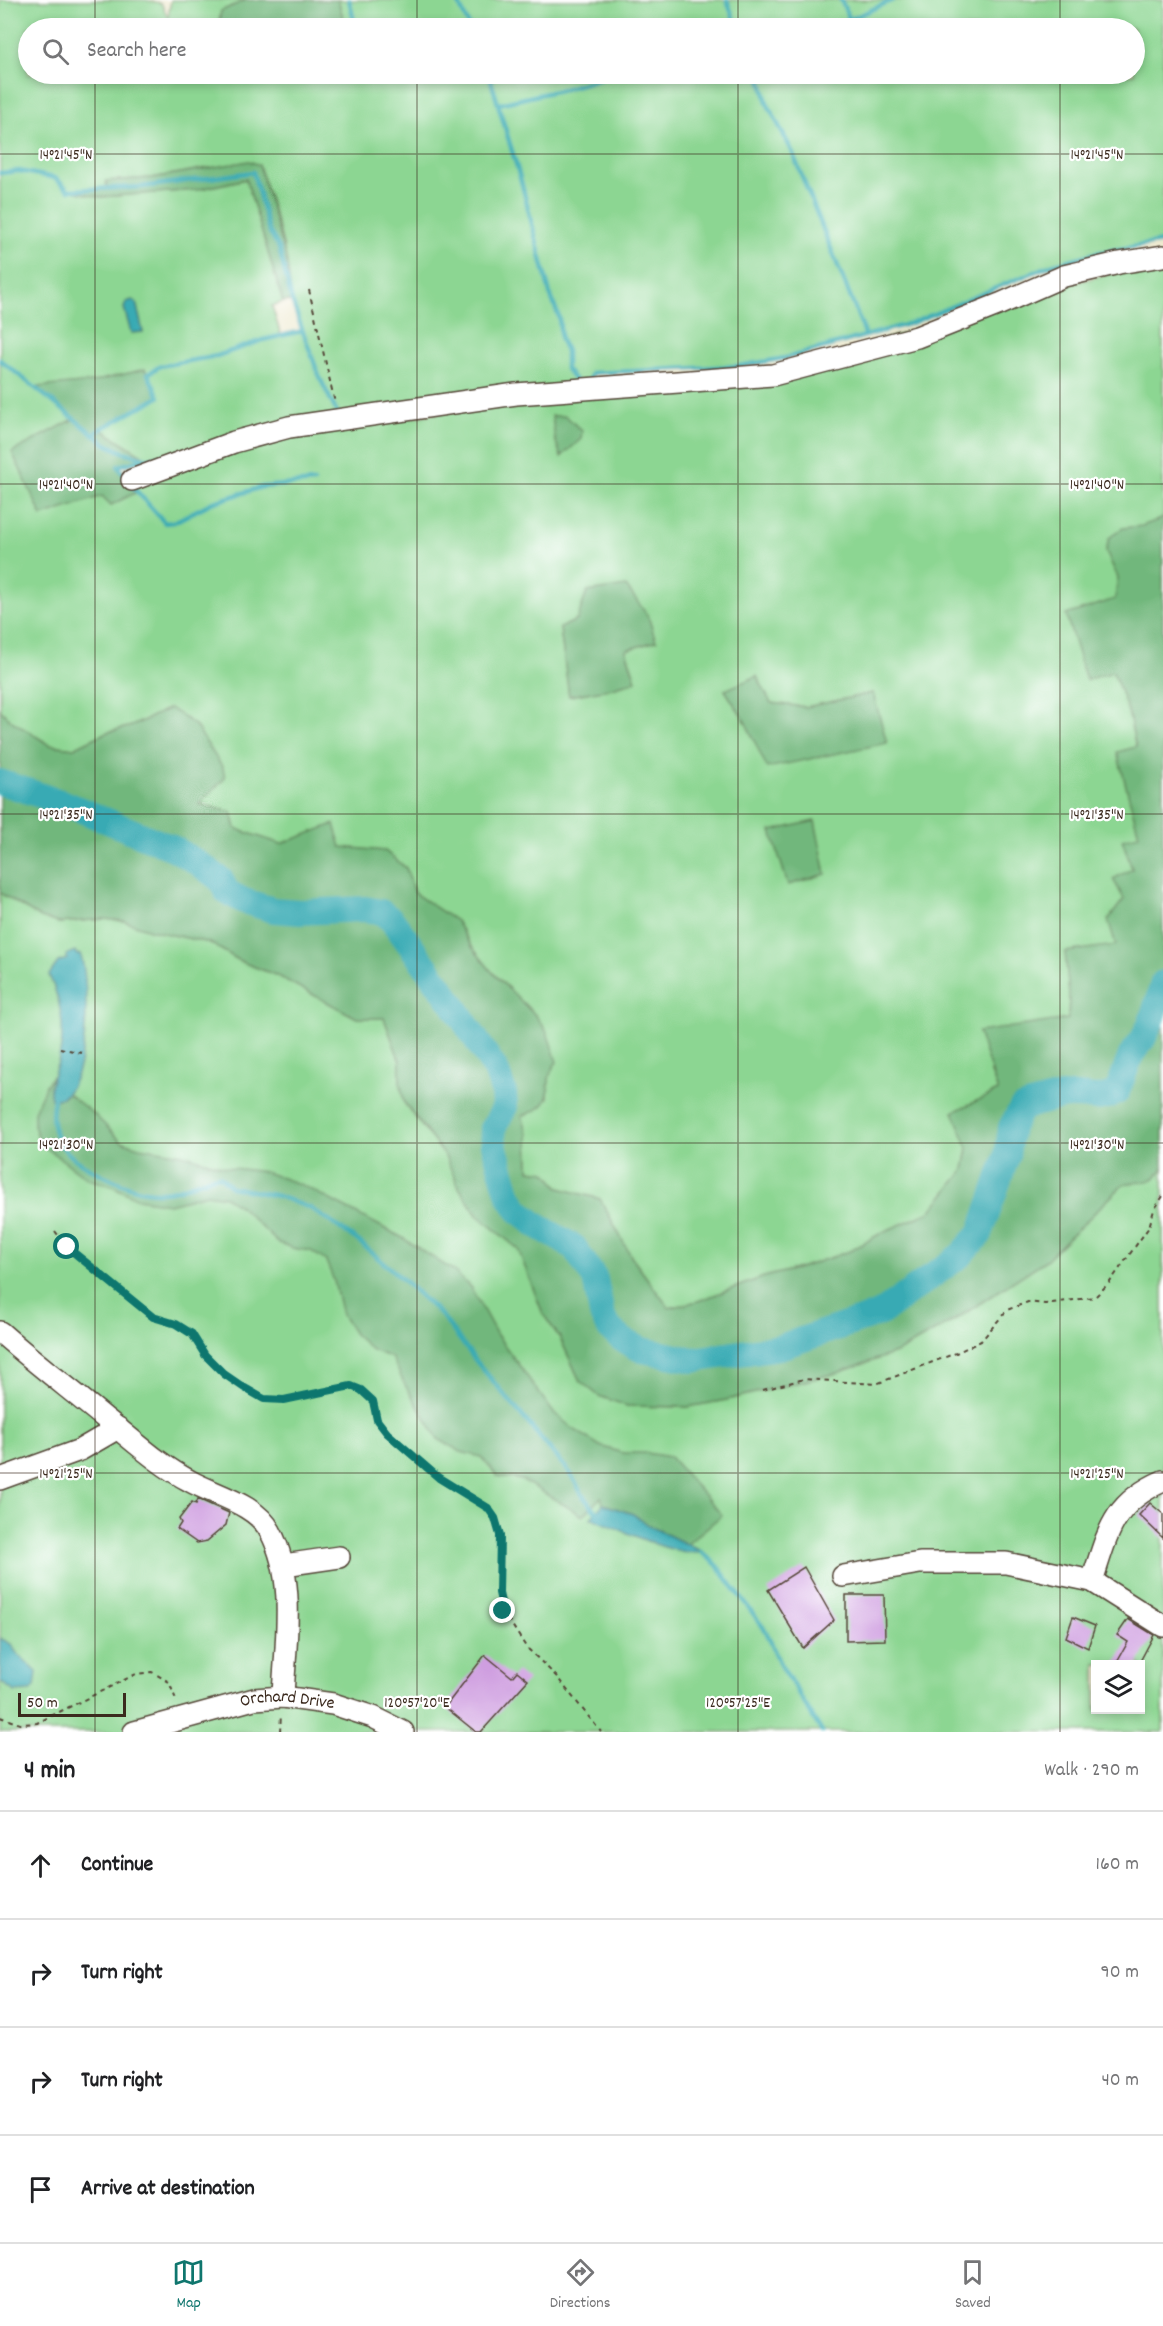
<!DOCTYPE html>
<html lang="en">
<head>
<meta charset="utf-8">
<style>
  :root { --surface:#fff; --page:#f6f6f6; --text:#202124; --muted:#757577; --line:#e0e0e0; --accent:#0f766e }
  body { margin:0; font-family:Dekko,sans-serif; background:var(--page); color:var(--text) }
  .controls { position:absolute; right:18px; bottom:18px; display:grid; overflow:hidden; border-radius:0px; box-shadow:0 3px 9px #0003 }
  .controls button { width:54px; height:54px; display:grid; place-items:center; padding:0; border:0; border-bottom:2px solid var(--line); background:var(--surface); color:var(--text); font:30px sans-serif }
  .scale { position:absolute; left:18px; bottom:15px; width:108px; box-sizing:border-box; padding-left:6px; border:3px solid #3b2a1e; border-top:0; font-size:16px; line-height:21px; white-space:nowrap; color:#3b2a1e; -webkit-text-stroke:4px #fff; paint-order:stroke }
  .stop { position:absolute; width:18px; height:18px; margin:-14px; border:4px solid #0f766e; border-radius:50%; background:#fff }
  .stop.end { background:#0f766e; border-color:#fff; box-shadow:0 2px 6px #0008 }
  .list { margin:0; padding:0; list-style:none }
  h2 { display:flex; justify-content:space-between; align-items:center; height:78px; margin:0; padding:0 24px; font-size:26px }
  h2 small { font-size:20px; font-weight:400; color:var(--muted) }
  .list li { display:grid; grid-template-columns:39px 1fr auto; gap:18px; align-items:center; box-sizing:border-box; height:108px; padding:0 24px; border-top:2px solid var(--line) }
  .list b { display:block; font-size:22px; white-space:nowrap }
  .list em { font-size:20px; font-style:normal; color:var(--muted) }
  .icon { flex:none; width:33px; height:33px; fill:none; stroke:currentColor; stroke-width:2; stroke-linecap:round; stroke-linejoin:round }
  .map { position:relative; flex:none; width:1163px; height:1732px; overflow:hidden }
  .search { position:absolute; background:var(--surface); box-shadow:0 3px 9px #0003; left:18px; right:18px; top:18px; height:66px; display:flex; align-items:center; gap:15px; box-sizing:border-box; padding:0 21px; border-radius:33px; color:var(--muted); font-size:22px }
  .sheet { height:510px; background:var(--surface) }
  nav { display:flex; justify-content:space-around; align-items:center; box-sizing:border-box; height:84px; border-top:2px solid var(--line); background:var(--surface); font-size:16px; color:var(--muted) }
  nav a { display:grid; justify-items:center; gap:3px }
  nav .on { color:var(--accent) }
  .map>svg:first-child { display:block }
</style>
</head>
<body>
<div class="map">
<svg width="1163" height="1732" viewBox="0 0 1163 1732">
  <rect width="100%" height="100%" fill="#fff"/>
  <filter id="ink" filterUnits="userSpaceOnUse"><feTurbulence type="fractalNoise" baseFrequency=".0167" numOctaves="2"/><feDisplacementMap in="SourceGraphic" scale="12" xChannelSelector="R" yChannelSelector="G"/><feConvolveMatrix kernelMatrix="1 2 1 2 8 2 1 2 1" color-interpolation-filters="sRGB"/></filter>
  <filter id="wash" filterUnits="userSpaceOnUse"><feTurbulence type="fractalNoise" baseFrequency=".008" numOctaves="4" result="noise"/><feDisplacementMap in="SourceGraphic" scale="24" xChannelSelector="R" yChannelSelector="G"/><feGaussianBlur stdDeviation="1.35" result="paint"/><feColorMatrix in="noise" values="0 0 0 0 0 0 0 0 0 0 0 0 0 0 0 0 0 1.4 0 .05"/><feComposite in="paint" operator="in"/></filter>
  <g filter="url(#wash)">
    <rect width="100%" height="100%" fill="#ebe6c8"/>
    <g fill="#8cd692" stroke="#648058" stroke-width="1.5" fill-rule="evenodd">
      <path d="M 0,0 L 144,0 L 161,3 L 168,17 L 171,0 L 246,0 L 221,11 L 218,28 L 28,28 L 28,74 L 1134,74 L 1134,28 L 346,28 L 338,0 L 1163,0 L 1163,242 L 1096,253 L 1051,265 L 912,323 L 786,358 L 739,366 L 593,373 L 588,382 L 196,449 L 148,459 L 101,429 L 159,397 L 145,369 L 93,382 L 37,388 L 75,419 L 42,515 L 102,496 L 137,492 L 130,484 L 229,447 L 550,395 L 743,382 L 1030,294 L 1163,260 L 1163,518 L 1142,527 L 1123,528 L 1106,551 L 1118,578 L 1115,599 L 1113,671 L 1128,711 L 1136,747 L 1139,835 L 1133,870 L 1124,899 L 1116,945 L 1069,996 L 1068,1019 L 990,1071 L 998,1091 L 968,1148 L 964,1170 L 930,1212 L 883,1232 L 850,1251 L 800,1268 L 764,1277 L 698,1301 L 669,1308 L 632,1258 L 600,1199 L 559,1188 L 546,1172 L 529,1170 L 528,1134 L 522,1116 L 548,1098 L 549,1070 L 536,1016 L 492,972 L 472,947 L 456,921 L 414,893 L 406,868 L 385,851 L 281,844 L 236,829 L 232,812 L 198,804 L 225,778 L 170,708 L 132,726 L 105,733 L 74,748 L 50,745 L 13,722 L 0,710 ZM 259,165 L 280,232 L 286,257 L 292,301 L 302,331 L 281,336 L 272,306 L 283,302 L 246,179 L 196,190 L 100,197 L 71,190 L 107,187 L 107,181 L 151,178 L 207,168 ZM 582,609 L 656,641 L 626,650 L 636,681 L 608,689 L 569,696 L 560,628 L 577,620 ZM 725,690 L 771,703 L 806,707 L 873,693 L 745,721 Z"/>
      <path d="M 0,893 L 41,918 L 59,923 L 104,919 L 124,921 L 150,930 L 210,943 L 242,962 L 278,976 L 357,1018 L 384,1018 L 400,1061 L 400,1082 L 404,1103 L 445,1156 L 460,1189 L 477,1215 L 518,1248 L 543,1314 L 560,1338 L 580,1381 L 627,1406 L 687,1407 L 726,1400 L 837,1373 L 898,1352 L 953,1321 L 1046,1260 L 1124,1184 C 1142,1179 1152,1186 1163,1168 L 1163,1732 L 0,1732 ZM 1096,1664 L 1140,1664 L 1140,1710 L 1096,1710 Z"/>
    </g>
    <g fill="#71b77c" stroke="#56704d" stroke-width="1.5">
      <polygon points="246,0 338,0 346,28 218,28 221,11"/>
      <polygon points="249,161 259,165 286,257 292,301 283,302 246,179 196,190 100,197 69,190 107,188 106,181 152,178"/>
      <polygon points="145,369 159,397 101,429 148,459 118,466 137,492 111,505 102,496 42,516 12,452 74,419 36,387 93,382"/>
      <polygon points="552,416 566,416 582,431 581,439 561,457 555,439"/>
      <path d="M 1163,518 L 1163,1168 C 1152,1187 1141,1179 1124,1184 L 1046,1260 L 953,1321 L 898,1352 L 837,1373 L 726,1400 L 688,1407 L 627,1406 L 599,1396 L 580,1381 L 560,1338 L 543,1314 L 518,1249 L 477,1215 L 460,1189 L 445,1156 L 404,1102 L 400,1082 L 400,1061 L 384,1018 L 357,1018 L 278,976 L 242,962 L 210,943 L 150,930 L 124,921 L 104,919 L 59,923 L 41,918 L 0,893 L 0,710 L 13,722 L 50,745 L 74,748 L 105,733 L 132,726 L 170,708 L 195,725 L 223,768 L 225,778 L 199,804 L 232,812 L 236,829 L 281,844 L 334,824 L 341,847 L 385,851 L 406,868 L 414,893 L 456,921 L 472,947 L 492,972 L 536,1016 L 547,1032 L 557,1062 C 537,1086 565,1102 522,1116 L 528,1134 L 529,1170 L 546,1172 L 559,1188 L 600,1199 L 632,1258 L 669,1308 L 698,1301 L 764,1277 L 800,1268 L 850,1251 L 883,1232 L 930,1212 L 964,1170 L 968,1148 L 953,1112 L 998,1091 L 978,1032 L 1068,1019 L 1069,996 L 1065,952 L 1116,945 L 1108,920 L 1124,899 L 1113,879 L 1132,869 L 1122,839 L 1139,835 L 1117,752 L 1136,747 L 1128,711 L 1113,672 L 1086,680 L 1066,615 L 1115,599 L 1118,578 L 1106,551 L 1109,538 L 1123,528 L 1142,526 Z"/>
      <polygon points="626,586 648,616 656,641 626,650 636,681 608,689 569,696 560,628 577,620 587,592"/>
      <polygon points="757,676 771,703 806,707 873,693 887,743 767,768 745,721 725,690"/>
      <polygon points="815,821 826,874 788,885 771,831"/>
      <polygon points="52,1076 50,1087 51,1099 56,1100 68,1094 94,1114 121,1141 139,1147 182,1154 225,1167 265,1172 302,1185 401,1237 454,1271 471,1288 497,1335 553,1412 572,1428 600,1446 623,1453 647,1453 670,1457 722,1515 686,1545 650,1526 633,1514 603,1504 601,1497 583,1516 522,1480 497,1476 481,1457 461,1452 438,1439 405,1385 392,1358 372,1350 354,1334 342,1315 334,1281 326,1261 311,1251 292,1248 277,1242 241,1207 225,1197 207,1194 169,1204 138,1199 112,1186 88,1179 41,1144 34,1126 34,1112 46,1085"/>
    </g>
    <g fill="#39aab4" stroke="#3a6a69" stroke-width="1.5">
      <polygon points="132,300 136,302 143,332 131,333 124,308 126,302"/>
      <path d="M 75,951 L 77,955 L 80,954 C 91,978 90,1106 51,1099 C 47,1084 56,1072 59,1058 C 66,1029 61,1001 49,975 L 58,962 L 67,959 L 66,955 Z"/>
      <path d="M 603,1504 L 633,1514 L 650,1526 L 705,1553 C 663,1554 629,1531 591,1518 Z"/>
      <polygon points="0,1638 11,1644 16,1652 37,1672 35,1687 31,1691 15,1692 0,1681"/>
    </g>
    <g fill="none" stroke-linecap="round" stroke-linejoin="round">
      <g stroke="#39aab4" stroke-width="4.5">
        <polyline points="349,0 356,28"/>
        <polyline points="457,0 470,28"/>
        <polyline points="727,0 737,28"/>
        <polyline points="841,0 850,20"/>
        <polyline points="831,28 893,0"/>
        <polyline points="489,74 521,181 550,294 559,317 561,340 566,351 566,369 577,383"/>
        <polyline points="760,74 767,103 791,149 866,336"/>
        <polyline points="499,104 564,89 615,74"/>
        <polyline points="0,173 19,171 55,178 69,190 142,187 253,172 269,231 279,248 292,301 319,376 337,413"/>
        <polyline points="0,360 106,444 123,452 148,459 181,452"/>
        <polyline points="588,382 592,373 739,366 786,358 912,323 1051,265 1096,253 1163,242"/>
        <polyline points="93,435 101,429 159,397 148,374 160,366 217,356 263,340 302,331"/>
        <polyline points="126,478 118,466 146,459"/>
        <polyline points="133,487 165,523 174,522 211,503 262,487 314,482"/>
        <path d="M 54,1099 C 45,1144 73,1162 109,1178 C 126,1186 142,1193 162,1192 C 182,1192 200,1178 220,1176 L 231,1187 L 278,1196 L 310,1208 L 357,1240 L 399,1276 L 441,1315 L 476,1361 L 570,1473 L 583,1496 L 596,1512 L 601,1514"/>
        <polyline points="701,1552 716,1564 766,1631 779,1662 822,1732"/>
      </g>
      <path stroke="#39aab4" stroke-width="26" d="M 0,782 L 64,803 L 175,849 L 201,865 L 221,880 L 227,892 L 244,901 L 273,910 L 300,912 L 365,909 L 381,912 L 392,920 L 451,1001 L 496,1070 L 504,1093 L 505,1107 L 493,1128 L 494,1145 L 509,1196 L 518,1210 L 536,1225 L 574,1247 L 595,1279 L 602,1315 L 610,1329 L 623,1340 L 642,1350 L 693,1360 L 780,1347 L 881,1313 L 961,1255 L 980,1234 L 1007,1156 L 1011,1127 L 1022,1108 C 1037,1103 1054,1097 1070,1096 C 1092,1095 1094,1103 1117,1092 L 1131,1055 L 1143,1039 L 1153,1017 L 1163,983"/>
    </g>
    <g id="blocks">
      <g fill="#cf9ee0">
        <polygon points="198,1499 229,1513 226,1525 207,1541 197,1543 177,1529 181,1523 179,1519 192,1502 196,1504"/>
        <polygon points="1150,1503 1163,1514 1163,1538 1139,1515"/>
        <polygon points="804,1567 834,1620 803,1648 768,1590"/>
        <polygon points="846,1595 884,1595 885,1640 846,1641"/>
        <polygon points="1073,1617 1095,1626 1088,1648 1066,1637"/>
        <polygon points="1128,1619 1154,1635 1138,1665 1115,1665 1128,1642 1117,1635"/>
        <polygon points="485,1655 512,1677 517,1671 528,1680 481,1732 476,1732 445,1707"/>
      </g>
    </g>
  </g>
  <g filter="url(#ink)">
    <use href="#blocks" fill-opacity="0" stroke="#554638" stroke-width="1.5"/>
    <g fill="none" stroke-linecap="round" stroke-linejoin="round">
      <g stroke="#554638" stroke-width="24">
        <g id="minor">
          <polyline points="132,480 234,442 289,427 516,394 773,375 917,337 1000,304 1064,276 1119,263 1163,256"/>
          <path d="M 0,1332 C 34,1362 71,1390 106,1419 C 133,1440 159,1465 190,1481 C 215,1495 256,1504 270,1531 C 297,1580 285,1643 283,1697"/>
          <polyline points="0,1479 80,1450 118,1428"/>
          <polyline points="284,1565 339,1557"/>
          <polyline points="843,1576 920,1563 1006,1563 1092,1581 1163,1626"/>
          <path d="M 1092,1581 C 1108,1533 1112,1503 1163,1481"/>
          <path id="s1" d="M 134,1732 L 254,1699 L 283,1697 L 333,1704 L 373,1717 L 403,1732"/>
        </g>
      </g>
      <g stroke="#554638" stroke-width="2" stroke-dasharray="4.5 4.5" stroke-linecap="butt">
        <polyline points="309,290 335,403"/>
        <polyline points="60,1048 82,1053"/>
        <polyline points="55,1231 67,1247 136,1305 153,1317 176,1324 192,1334 205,1355 223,1374 243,1387 264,1399 284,1400 351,1386 361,1390 373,1401 377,1420 387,1433 439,1478 488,1508 494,1518 500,1535 499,1593 503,1611 526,1647 556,1676 601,1732"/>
        <polyline points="763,1390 804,1379 876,1384 956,1353 981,1341 1007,1310 1028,1302 1045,1304 1095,1297 1110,1282 1149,1227 1154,1210 1163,1196"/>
        <polyline points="0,1717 20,1724 37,1723 136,1674 152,1672 169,1682 177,1702"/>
        <polyline points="280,1732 281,1714"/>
      </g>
      <use href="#minor" stroke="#fff" stroke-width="21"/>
    </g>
  </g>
  <g fill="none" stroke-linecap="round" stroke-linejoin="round" filter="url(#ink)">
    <polyline stroke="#0f766e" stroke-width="8" points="67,1247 153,1317 176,1324 192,1334 205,1355 224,1374 243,1387 264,1399 284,1400 351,1386 361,1390 373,1401 377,1420 387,1433 439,1478 488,1508 495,1518 500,1535 499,1593 503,1611"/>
  </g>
  <path fill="none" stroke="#3b2a1e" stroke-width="1.5" stroke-opacity="0.45" d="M 95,0 L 95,28M 417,0 L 417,28M 738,0 L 738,28M 1060,0 L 1060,28M 95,74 L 95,1732M 417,74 L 417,1732M 738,74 L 738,1732M 1060,74 L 1060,1732M 0,154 L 1163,154M 0,484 L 1163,484M 0,814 L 1163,814M 0,1143 L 1163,1143M 0,1473 L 1163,1473"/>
  <g text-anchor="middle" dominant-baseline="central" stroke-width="4.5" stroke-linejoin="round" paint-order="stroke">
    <g font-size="18" fill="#3b2a1e" stroke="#fff">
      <text stroke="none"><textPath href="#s1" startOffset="158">Orchard Drive</textPath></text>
    </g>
  </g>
  <g font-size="15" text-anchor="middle" fill="#3b2a1e" stroke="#fff" stroke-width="4.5" stroke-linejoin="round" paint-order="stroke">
    <text x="66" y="159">14°21'45"N</text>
    <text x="1097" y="159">14°21'45"N</text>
    <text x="66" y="489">14°21'40"N</text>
    <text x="1097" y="489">14°21'40"N</text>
    <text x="66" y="819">14°21'35"N</text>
    <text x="1097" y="819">14°21'35"N</text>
    <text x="66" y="1149">14°21'30"N</text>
    <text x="1097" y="1149">14°21'30"N</text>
    <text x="66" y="1478">14°21'25"N</text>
    <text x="1097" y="1478">14°21'25"N</text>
    <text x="417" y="1707">120°57'20"E</text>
    <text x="738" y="1707">120°57'25"E</text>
  </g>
</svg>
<div class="controls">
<button><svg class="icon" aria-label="layers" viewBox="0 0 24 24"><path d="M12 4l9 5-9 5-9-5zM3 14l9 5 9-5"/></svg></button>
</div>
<div class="scale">50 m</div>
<div class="stop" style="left:67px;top:1247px"></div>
<div class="stop end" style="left:503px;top:1611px"></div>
<div class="search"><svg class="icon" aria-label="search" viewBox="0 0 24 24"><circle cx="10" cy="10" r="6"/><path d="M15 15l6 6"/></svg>Search here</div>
</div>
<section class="sheet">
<h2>4 min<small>Walk · 290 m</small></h2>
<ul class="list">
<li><svg class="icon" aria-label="ahead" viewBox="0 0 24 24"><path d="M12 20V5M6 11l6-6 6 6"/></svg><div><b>Continue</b></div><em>160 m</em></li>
<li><svg class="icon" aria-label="right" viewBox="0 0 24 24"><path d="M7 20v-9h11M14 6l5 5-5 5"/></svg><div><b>Turn right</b></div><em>90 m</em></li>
<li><svg class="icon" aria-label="right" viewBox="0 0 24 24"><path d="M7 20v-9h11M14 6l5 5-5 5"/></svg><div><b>Turn right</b></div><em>40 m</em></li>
<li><svg class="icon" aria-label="arrive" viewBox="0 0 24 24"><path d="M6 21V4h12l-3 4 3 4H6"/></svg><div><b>Arrive at destination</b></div></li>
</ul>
</section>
<nav>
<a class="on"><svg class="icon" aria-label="map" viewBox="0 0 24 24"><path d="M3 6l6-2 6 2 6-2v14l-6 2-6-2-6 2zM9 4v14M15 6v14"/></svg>Map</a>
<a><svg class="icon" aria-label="directions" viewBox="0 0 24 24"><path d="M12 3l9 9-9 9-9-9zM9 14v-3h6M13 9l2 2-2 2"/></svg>Directions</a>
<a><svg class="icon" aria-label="saved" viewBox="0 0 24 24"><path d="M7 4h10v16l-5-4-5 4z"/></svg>Saved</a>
</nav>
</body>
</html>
